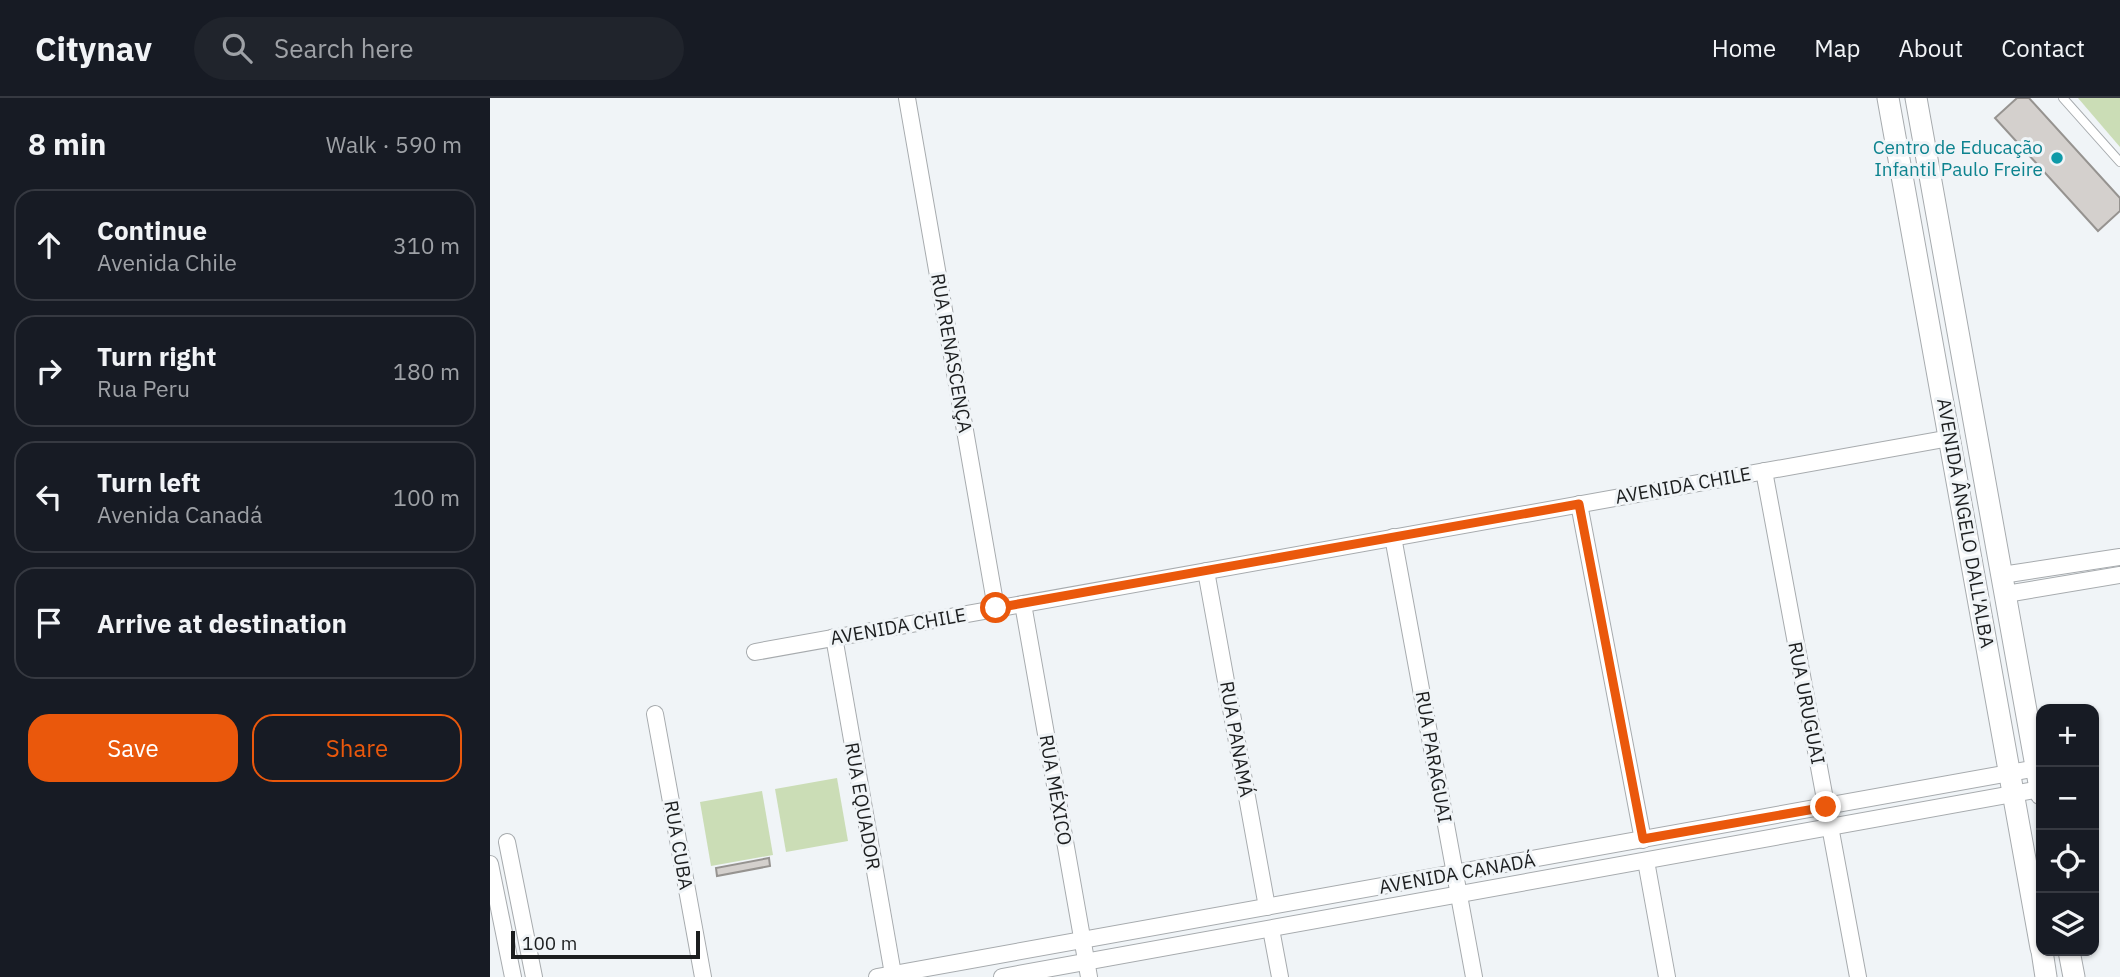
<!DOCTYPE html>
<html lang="en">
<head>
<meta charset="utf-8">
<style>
  :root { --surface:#171b24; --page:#20242c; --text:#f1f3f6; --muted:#9ea1a6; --line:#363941; --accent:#ea580c }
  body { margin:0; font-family:"IBM Plex Sans",sans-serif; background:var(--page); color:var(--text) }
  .controls { position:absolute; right:21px; bottom:21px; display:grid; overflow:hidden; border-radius:14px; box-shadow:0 2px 5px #0004 }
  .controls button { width:63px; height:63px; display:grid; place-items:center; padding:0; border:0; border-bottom:2px solid var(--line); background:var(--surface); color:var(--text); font:35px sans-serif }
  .scale { position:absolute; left:21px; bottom:18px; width:189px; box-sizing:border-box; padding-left:7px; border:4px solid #1c1e1f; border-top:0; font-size:19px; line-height:24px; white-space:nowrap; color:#1c1e1f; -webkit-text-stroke:5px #f0f4f7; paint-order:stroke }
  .stop { position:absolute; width:21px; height:21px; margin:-16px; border:5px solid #ea580c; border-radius:50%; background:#fff }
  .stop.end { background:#ea580c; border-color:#fff; box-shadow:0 2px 7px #0008 }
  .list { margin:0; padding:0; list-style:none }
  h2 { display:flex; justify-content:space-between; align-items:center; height:91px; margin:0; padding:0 28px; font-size:30px }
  h2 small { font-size:23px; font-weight:400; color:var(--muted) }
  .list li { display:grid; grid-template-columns:46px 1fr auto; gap:21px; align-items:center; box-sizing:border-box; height:112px; margin:0 14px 14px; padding:0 14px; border:2px solid var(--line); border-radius:21px }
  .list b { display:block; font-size:26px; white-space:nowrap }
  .list p { margin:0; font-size:23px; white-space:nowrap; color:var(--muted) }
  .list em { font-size:23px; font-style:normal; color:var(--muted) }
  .actions { display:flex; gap:14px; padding:21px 28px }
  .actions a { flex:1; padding:16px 0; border:2px solid var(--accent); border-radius:21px; text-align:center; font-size:24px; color:var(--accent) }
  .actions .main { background:var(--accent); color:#fff }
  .icon { flex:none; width:38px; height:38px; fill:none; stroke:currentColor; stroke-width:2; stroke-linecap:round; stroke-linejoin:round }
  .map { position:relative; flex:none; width:1630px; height:879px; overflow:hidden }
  header { display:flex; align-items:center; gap:42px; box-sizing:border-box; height:98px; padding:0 35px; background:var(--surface); border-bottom:2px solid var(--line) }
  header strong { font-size:33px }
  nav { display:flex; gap:38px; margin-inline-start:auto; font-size:24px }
  .search { width:490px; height:63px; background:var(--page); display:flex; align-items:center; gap:18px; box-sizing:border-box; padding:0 24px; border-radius:38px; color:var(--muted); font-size:26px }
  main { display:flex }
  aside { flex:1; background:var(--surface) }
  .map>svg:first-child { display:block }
</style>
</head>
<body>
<header>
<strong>Citynav</strong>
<div class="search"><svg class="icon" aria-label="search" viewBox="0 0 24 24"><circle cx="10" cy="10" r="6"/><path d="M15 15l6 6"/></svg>Search here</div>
<nav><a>Home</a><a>Map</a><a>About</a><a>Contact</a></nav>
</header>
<main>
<aside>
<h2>8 min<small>Walk · 590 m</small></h2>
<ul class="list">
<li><svg class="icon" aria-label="ahead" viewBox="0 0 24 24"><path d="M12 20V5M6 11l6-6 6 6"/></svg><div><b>Continue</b><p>Avenida Chile</p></div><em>310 m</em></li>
<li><svg class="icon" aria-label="right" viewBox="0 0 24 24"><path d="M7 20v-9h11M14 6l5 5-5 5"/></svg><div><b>Turn right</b><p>Rua Peru</p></div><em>180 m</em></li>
<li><svg class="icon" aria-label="left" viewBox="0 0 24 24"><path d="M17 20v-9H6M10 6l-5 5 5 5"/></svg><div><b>Turn left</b><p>Avenida Canadá</p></div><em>100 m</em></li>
<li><svg class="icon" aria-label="arrive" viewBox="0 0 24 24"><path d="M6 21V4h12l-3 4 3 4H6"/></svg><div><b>Arrive at destination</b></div></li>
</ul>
<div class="actions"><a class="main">Save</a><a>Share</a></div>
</aside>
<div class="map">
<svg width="1630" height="879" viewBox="0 0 1630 879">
  <rect width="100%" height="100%" fill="#f0f4f7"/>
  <g fill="#cbddb6">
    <polygon points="1588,0 1630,0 1630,49"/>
    <polygon points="347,680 358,743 296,754 285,691"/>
    <polygon points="272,693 283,757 221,768 210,704"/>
  </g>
  <g fill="#d4d0cd" stroke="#969390" stroke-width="2">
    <polygon points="1527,0 1539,0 1630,100 1630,113 1608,133 1505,20"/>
    <polygon points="279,760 280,768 227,778 226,770"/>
  </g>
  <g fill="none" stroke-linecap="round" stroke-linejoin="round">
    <g stroke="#a7abae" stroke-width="10">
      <polyline id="service" points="1573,0 1630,64"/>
    </g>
    <g stroke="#a7abae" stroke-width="18">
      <g id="minor">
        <polyline points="417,0 506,510"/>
        <polyline points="1274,373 1368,879"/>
        <polyline points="1089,406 1153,742"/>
        <polyline points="903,439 984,879"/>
        <polyline points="716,473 777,809"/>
        <polyline points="1512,477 1630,459"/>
        <polyline points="1516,496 1630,477"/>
        <polyline points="533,506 599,879"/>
        <polyline points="344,539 403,876"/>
        <polyline points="265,554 1460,340"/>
        <polyline points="165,616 213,879"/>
        <polyline points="17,744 44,879"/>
        <polyline points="1156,763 1177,879"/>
        <polyline points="0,766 23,879"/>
        <polyline points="781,831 790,879"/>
        <polyline points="387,879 1547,670"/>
        <polyline points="512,879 1550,691"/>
      </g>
    </g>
    <g stroke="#a7abae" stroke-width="23">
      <g id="secondary">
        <polyline points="1398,0 1551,850"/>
        <polyline points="1426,0 1551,696"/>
        <polyline points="1552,853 1556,879"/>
        <polyline points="1579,853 1584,879"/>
      </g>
    </g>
    <use href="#service" stroke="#fff" stroke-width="8"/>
    <use href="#minor" stroke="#fff" stroke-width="16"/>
    <use href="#secondary" stroke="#fff" stroke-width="21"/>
  </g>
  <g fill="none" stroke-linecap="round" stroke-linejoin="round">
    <polyline stroke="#ea580c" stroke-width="9" points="506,510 1089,406 1153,741 1336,709"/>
  </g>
  <circle fill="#0f9aa8" stroke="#f0f4f7" stroke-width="2.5" cx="1567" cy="60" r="7"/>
  <g text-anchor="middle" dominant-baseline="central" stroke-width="6" stroke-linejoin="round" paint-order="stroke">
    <g font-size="19" fill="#0d838f" stroke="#f0f4f7" text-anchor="end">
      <text x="1553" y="49">Centro de Educação<tspan x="1553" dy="22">Infantil Paulo Freire</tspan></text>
    </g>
    <g font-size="19" fill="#1c1e1f" stroke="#f0f4f7">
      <text transform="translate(462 255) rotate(80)">RUA RENASCENÇA</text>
      <text transform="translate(1193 387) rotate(-10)">AVENIDA CHILE</text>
      <text transform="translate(1476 425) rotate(80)">AVENIDA ÂNGELO DALL'ALBA</text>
      <text transform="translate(408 528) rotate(-10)">AVENIDA CHILE</text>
      <text transform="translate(1317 605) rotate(79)">RUA URUGUAI</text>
      <text transform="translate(747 641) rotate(80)">RUA PANAMÁ</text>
      <text transform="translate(944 659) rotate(80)">RUA PARAGUAI</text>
      <text transform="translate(566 692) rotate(80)">RUA MÉXICO</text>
      <text transform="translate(373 708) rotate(80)">RUA EQUADOR</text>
      <text transform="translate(189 747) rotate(80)">RUA CUBA</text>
      <text transform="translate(967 775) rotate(-10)">AVENIDA CANADÁ</text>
    </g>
  </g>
</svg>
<div class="controls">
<button>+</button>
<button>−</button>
<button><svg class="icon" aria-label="locate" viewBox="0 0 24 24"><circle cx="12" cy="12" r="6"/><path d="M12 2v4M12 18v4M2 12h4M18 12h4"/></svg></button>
<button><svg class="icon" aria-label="layers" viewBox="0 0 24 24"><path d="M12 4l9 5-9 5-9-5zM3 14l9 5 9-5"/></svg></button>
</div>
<div class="scale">100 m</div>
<div class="stop" style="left:506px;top:510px"></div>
<div class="stop end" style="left:1336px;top:709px"></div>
</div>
</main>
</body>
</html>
